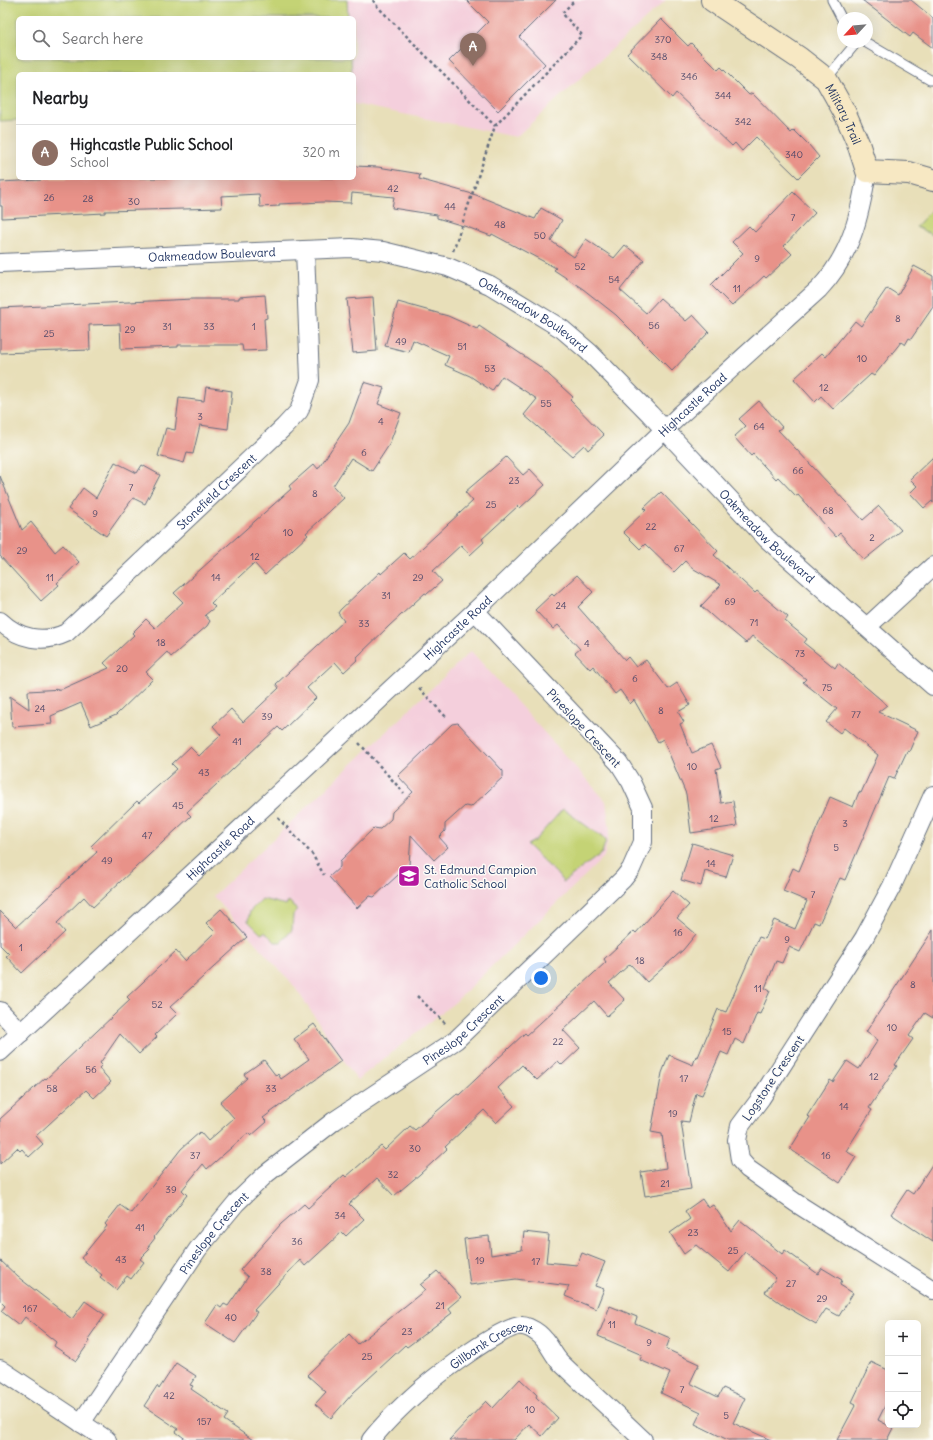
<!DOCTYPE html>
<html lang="en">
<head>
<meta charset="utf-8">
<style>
  :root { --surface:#fff; --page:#f2f2f2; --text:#202124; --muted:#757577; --line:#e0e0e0; --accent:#b5179e }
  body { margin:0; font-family:Delius,sans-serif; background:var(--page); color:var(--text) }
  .controls { position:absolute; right:12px; bottom:12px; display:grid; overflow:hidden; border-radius:6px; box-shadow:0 4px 16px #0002 }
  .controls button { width:36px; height:36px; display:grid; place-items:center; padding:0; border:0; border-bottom:1px solid var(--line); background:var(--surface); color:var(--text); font:20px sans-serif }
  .compass { position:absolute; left:837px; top:12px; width:36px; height:36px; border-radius:50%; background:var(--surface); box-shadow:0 4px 16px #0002; rotate:244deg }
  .you { position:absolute; left:541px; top:978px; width:14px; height:14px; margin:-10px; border:3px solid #fff; border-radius:50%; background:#1a73e8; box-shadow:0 0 0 6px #1a73e833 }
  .badge { display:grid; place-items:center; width:26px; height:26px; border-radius:50%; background:var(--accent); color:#fff; font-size:13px; font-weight:700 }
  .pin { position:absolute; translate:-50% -33px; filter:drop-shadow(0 1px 2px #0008) }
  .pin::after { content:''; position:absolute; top:21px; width:14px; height:12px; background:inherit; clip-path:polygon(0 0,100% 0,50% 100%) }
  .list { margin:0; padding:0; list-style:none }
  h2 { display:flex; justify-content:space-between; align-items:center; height:52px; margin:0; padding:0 16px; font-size:17px }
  h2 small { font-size:13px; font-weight:400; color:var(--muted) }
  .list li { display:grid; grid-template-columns:26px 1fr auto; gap:12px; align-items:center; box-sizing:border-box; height:56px; padding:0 16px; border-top:1px solid var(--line) }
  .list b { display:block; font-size:15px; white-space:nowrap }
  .list p { margin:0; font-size:13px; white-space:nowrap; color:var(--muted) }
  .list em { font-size:13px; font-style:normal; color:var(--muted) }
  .icon { flex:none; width:22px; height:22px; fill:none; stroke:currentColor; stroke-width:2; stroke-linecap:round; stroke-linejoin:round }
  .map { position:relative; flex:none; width:933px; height:1440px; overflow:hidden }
  .search { position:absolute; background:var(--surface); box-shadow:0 4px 16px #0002; left:16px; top:16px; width:340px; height:44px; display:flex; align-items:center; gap:10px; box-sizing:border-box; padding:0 14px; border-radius:6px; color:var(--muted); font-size:15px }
  .panel { position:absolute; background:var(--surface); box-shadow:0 4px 16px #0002; left:16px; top:72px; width:340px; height:108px; border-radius:6px }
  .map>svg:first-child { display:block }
</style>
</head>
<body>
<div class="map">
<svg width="933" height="1440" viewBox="0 0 933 1440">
  <rect width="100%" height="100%" fill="#fdfcf7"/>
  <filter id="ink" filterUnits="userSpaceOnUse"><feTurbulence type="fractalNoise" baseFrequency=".025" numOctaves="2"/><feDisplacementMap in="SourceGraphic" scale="8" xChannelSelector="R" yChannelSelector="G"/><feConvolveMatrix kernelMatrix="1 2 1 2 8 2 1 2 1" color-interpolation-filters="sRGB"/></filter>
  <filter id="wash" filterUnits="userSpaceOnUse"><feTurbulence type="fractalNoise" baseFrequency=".012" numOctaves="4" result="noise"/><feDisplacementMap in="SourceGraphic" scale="16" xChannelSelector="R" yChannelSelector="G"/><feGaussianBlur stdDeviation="0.9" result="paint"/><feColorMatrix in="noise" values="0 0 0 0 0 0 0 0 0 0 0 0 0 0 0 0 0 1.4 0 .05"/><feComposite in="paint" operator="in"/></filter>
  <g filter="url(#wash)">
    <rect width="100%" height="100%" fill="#e8dfb9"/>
    <g fill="#f4cfdc">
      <polygon points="347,0 666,0 516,137 354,104 354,74 352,74 351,58 354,58 354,18 348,18"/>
      <polygon points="471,651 606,801 610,830 604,857 454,1003 357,1080 294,986 213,896"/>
    </g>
    <g fill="#c4d375" stroke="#70816a">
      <polygon points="0,0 347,0 348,18 18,18 18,58 351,58 352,74 18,74 18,120 0,121"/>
      <polygon points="933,208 933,235 916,227"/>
      <polygon points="563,809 606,840 602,853 563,882 556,873 527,845 534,841"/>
      <polygon points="262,899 286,905 289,901 297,910 293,915 292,930 281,942 275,942 265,932 261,934 248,921 250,911"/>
    </g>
    <g id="blocks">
      <g fill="#e89289">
        <polygon points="466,0 556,0 519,37 545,64 498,111 449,61 488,22"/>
        <polygon points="862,0 911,0 933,18 933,48 913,33 910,37"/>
        <polygon points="661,19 688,46 691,43 718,70 721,67 749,95 752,93 791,133 794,130 809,145 819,157 798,178 756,137 742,151 735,143 732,146 676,93 672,98 627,54"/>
        <polygon points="354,166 378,167 420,174 419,179 476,195 535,219 541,208 562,220 551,241 574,257 586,239 614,258 625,245 644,260 620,290 646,313 660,298 686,321 693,315 709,332 672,371 616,315 583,289 554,270 556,268 492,234 491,236 467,227 437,218 437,215 392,208 394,197 352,193 351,203 323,202 279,204 279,206 260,207 259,194 221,196 222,208 105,211 105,213 2,218 2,206 0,206 0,182 41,180 41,178 354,178"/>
        <polygon points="793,192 815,213 784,246 792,254 766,278 764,276 732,306 711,285 743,253 732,242 749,226 755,232"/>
        <polygon points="914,266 933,276 933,307 911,339 909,338 905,345 901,342 874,376 871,374 833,409 821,396 815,402 794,379 822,353 826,357 855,321 861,326 887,288 898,295"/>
        <polygon points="265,295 267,318 264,319 266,350 243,351 242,345 178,345 178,347 121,349 120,324 89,325 90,350 0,353 0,308 193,299 239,299 239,297"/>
        <polygon points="373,297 377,351 353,353 347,299"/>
        <polygon points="398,302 448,316 477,329 479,326 539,366 573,397 570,400 604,435 588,450 584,445 572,456 524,415 537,399 502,376 492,391 470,376 445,365 449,356 413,340 409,352 385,346"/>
        <polygon points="364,382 384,388 378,404 401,413 389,445 372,471 351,458 333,486 344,498 306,533 308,535 265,575 254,563 211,603 215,607 205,615 210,621 207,626 171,657 167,652 146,672 153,679 116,715 91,726 81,703 51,716 52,724 12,727 10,696 29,709 28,691 62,689 109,668 104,663 134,635 132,633 146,619 155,628 183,602 174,593 291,489 289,486 314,464 318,469 349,423"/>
        <polygon points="206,387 232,391 228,429 200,425 193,454 187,453 184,463 158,456 166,428 175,430 179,398 204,401"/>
        <polygon points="759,401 782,427 778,430 863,520 879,506 901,530 864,560 840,533 836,537 798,495 796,496 778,477 776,479 753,454 751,456 734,437 746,426 739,419"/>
        <polygon points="506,457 523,475 530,469 545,485 520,508 518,506 482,539 484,542 470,555 461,545 433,571 442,581 427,594 425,593 389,626 357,657 358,659 344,672 335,662 307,688 316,698 282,731 278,727 187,812 191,816 93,907 84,897 57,923 65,932 22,973 6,956 9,954 0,945 0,911 16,927 97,852 91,846 137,801 139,803 177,769 172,764 190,747 199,756 221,735 213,726 231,709 243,722 279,688 276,684 344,621 338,613 340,610 380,572 381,574 404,553 410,559 473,501 465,492"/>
        <polygon points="933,457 933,503 932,501 924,508 910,493 917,486 910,479"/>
        <polygon points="115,462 137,473 142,465 160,475 145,504 133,498 106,536 68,509 83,488 96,498"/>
        <polygon points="0,476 22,530 31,522 55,552 63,545 79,562 57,583 59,585 41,601 0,556"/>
        <polygon points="661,492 718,551 714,555 755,593 757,591 788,617 785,621 807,639 804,643 835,668 838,663 887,705 878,712 918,731 909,752 907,751 894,779 889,777 845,880 840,878 819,924 814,922 800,952 789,947 782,963 776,961 765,988 770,991 760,1014 757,1013 744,1044 735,1039 728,1055 721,1052 702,1095 696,1093 689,1122 681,1121 691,1189 645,1196 641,1172 666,1168 662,1134 651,1132 662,1073 669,1055 693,1065 696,1056 698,1057 718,1009 726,1012 759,937 765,939 774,920 795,929 807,901 783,891 793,868 799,871 830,797 853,807 859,792 861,793 878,755 844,728 840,733 826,722 837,709 803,682 806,679 752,636 746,643 721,622 720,623 701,606 721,585 694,569 685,561 674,572 645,544 640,549 623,532 646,510 644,508"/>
        <polygon points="577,575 593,592 578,607 625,660 628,657 636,667 646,660 668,689 677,683 690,705 678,712 684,722 680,724 692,753 711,745 721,767 716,769 721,803 733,801 737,826 691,833 686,794 663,739 658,742 634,700 630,704 620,690 615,694 593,666 590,669 575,653 580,649 558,625 553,629 535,610 552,594 554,596"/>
        <polygon points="458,723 503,771 503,777 471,807 465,806 445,824 445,831 439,837 448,847 434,860 411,835 409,865 374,897 370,896 357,908 329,877 340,867 340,861 374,828 380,829 391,819 392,812 413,792 398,776 452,724"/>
        <polygon points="692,843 733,855 726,877 705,871 701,886 681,880"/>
        <polygon points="673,891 689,905 677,918 696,934 683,950 647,982 630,964 609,983 625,1000 607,1016 594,1001 563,1030 580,1048 562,1065 558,1061 537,1080 522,1065 498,1088 514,1106 496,1123 484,1110 445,1147 447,1149 420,1174 394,1196 377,1178 349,1204 364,1219 346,1236 342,1232 305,1266 300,1260 254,1310 257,1312 235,1343 205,1323 217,1305 221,1308 224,1304 228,1306 248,1277 240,1270 281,1224 304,1204 308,1208 344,1175 346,1177 381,1146 385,1150 410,1126 415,1130 457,1094 459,1095 525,1033 527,1035 606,962 604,959 634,931 636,933"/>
        <polygon points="221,909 247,937 170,1007 177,1014 155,1035 157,1037 139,1054 120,1034 100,1063 102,1065 99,1068 111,1082 94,1098 86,1090 36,1136 43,1144 29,1157 22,1149 20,1151 17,1148 0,1164 0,1119 45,1078 46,1079 130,1000 127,997 176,951 185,961 215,932 206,923"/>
        <polygon points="933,930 933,1018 925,1013 909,1036 913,1039 895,1065 897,1066 869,1108 872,1110 846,1151 856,1157 840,1183 790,1149 810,1117 807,1116 830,1080 833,1082 847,1061 859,1069 878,1040 866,1032"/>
        <polygon points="314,1024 341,1061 263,1118 267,1122 251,1136 248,1133 207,1169 203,1164 182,1190 187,1195 154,1237 155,1238 148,1247 150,1249 140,1259 144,1262 131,1279 127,1276 116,1290 100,1277 102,1275 81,1258 107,1226 105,1224 120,1205 131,1213 181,1149 200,1132 208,1141 234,1118 220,1102 247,1078 244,1074 264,1060 276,1076 278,1074 281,1079 309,1059 294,1039"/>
        <polygon points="933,1163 933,1242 891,1214 907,1190 913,1194"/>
        <polygon points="702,1199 708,1208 713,1205 731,1231 740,1220 782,1254 785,1250 818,1274 822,1268 842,1280 840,1285 853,1293 839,1316 826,1309 816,1324 785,1306 765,1292 776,1278 745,1252 729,1272 696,1245 684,1254 670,1233 690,1219 685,1211"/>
        <polygon points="524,1232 549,1235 546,1262 577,1265 582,1253 605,1262 595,1286 604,1289 596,1309 565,1296 569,1286 516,1279 470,1285 464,1239 489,1236 491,1255 522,1250"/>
        <polygon points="0,1260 18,1277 72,1319 85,1301 105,1315 88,1339 90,1341 76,1361 54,1346 56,1342 25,1317 19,1325 1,1311 5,1306 0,1301"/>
        <polygon points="437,1271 461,1297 448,1308 452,1313 407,1347 405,1345 353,1393 331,1418 315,1404 326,1392 307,1375 349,1334 358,1344 425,1290 420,1285"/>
        <polygon points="610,1306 637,1317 635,1323 670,1338 666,1349 699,1364 690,1383 718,1397 723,1388 745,1398 733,1423 771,1440 728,1440 695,1424 701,1412 661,1393 670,1373 640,1360 642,1355 598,1336"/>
        <polygon points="871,1362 888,1370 888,1400 878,1420 893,1428 887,1440 837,1440 856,1404 852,1402"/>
        <polygon points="176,1363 196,1376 190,1385 193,1386 191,1389 228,1414 224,1420 253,1440 187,1440 176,1432 178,1429 144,1406 157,1386 159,1389"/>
        <polygon points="520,1379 537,1395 536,1397 558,1418 542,1436 529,1424 514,1440 449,1440 486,1401 493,1408"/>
      </g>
    </g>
  </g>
  <g filter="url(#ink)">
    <use href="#blocks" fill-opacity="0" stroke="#636d7e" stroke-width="1"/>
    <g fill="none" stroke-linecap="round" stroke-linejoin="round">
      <g stroke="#636d7e" stroke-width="11">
        <g id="lane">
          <polyline points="832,0 843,21"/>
          <polyline points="865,42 930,80 933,80"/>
          <polyline points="826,79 857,42"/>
        </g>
      </g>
      <g stroke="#636d7e" stroke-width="20">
        <g id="street">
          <path id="s1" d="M 0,263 L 351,248 L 383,251 L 448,267 L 490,285 L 562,329 L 589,352 L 650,414 L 767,539 L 933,686"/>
          <path id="s2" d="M 0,621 C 19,639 43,644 66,633 L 284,427 L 299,411 L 310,380 L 305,250"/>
          <polyline points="867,627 933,566"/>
          <polyline points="933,795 892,886 864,938 761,1098 740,1126 737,1140 740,1160 748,1169 796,1203 933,1290"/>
          <polyline points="0,1011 21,1033"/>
          <path id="s3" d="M 0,1052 L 475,611 L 680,415 L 819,289 C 851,255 860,216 867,171"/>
          <polyline points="0,1369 107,1440"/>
          <path id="s4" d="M 81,1423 L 198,1249 L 236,1203 L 266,1174 L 334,1121 L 456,1040 L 623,879 L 631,869 L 643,842 L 643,808 L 631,782 L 619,763 L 475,611"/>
          <path id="s5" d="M 371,1440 C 385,1422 403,1405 420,1390 C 435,1377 505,1323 522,1326 C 527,1326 535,1331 539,1334 C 549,1342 552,1354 561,1363 C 588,1389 616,1414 643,1440"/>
        </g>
      </g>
      <g stroke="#636d7e" stroke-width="24">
        <g id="secondary">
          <path id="s6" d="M 712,0 L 799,58 L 826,79 L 845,113 L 858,143 L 867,171 L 909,173 L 933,180"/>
        </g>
      </g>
      <g stroke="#636d7e" stroke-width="2.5" stroke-dasharray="3 3" stroke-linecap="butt">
        <polyline points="373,0 375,4 495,126"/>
        <polyline points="453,251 495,126 582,35 562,13 575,0"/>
        <polyline points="419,688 447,718"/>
        <polyline points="359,743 404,793"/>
        <polyline points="278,818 312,854 324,875"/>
        <polyline points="417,996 447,1025"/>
      </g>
      <use href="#lane" stroke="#fff" stroke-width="9"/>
      <use href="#street" stroke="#fff" stroke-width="18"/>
      <use href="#secondary" stroke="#f7e8c3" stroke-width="22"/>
    </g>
  </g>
  <defs>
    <g id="school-square" transform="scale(1.15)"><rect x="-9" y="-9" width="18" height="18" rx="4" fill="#b5179e" stroke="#fdfcf7"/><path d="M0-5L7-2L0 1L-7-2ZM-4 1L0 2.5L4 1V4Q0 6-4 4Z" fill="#fff"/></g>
  </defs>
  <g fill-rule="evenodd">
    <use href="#school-square" x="409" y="876"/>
  </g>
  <g text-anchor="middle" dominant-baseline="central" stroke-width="3" stroke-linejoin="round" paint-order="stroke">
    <g font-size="10" fill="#4e4869">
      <text x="663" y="39">370</text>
      <text x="659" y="56">348</text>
      <text x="689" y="76">346</text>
      <text x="723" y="95">344</text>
      <text x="743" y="121">342</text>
      <text x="794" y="154">340</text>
      <text x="393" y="188">42</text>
      <text x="49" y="197">26</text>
      <text x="88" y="198">28</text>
      <text x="134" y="201">30</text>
      <text x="450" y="206">44</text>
      <text x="793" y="217">7</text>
      <text x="500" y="224">48</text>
      <text x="540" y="235">50</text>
      <text x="757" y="258">9</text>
      <text x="580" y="266">52</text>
      <text x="614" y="279">54</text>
      <text x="737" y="288">11</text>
      <text x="898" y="318">8</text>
      <text x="654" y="325">56</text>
      <text x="167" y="326">31</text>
      <text x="209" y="326">33</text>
      <text x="254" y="326">1</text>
      <text x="130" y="329">29</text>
      <text x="49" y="333">25</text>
      <text x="401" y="341">49</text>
      <text x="462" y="346">51</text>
      <text x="862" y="358">10</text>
      <text x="490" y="368">53</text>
      <text x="824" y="387">12</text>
      <text x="546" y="403">55</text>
      <text x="200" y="416">3</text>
      <text x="381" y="421">4</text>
      <text x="759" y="426">64</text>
      <text x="364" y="452">6</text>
      <text x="798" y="470">66</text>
      <text x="514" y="480">23</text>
      <text x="131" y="487">7</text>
      <text x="315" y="493">8</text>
      <text x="491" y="504">25</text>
      <text x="828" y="510">68</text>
      <text x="95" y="513">9</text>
      <text x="651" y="526">22</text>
      <text x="288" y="532">10</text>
      <text x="872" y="537">2</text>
      <text x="679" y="548">67</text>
      <text x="22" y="550">29</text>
      <text x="255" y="556">12</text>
      <text x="50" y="577">11</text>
      <text x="216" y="577">14</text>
      <text x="418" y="577">29</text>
      <text x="386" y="595">31</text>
      <text x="730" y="601">69</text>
      <text x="561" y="605">24</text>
      <text x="754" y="622">71</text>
      <text x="364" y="623">33</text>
      <text x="161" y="642">18</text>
      <text x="587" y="643">4</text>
      <text x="800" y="653">73</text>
      <text x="122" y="668">20</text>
      <text x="635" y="678">6</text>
      <text x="827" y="687">75</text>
      <text x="40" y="708">24</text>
      <text x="661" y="710">8</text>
      <text x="856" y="714">77</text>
      <text x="267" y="716">39</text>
      <text x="237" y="741">41</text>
      <text x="692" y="766">10</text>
      <text x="204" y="772">43</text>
      <text x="178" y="805">45</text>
      <text x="714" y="818">12</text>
      <text x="845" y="823">3</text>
      <text x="147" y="835">47</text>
      <text x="836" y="847">5</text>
      <text x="107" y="860">49</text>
      <text x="711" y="863">14</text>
      <text x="813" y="894">7</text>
      <text x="678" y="932">16</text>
      <text x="787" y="939">9</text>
      <text x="21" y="947">1</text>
      <text x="640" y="960">18</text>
      <text x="913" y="984">8</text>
      <text x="758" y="988">11</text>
      <text x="157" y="1004">52</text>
      <text x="892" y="1027">10</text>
      <text x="727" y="1031">15</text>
      <text x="558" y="1041">22</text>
      <text x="91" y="1069">56</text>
      <text x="874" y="1076">12</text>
      <text x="684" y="1078">17</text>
      <text x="52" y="1088">58</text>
      <text x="271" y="1088">33</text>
      <text x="844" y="1106">14</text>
      <text x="673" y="1113">19</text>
      <text x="415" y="1148">30</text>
      <text x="195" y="1155">37</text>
      <text x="826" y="1155">16</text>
      <text x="393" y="1174">32</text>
      <text x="665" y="1183">21</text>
      <text x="171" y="1189">39</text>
      <text x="340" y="1215">34</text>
      <text x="140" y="1227">41</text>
      <text x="693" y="1232">23</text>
      <text x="297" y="1241">36</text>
      <text x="733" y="1250">25</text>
      <text x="121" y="1259">43</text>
      <text x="480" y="1260">19</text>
      <text x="536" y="1261">17</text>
      <text x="266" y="1271">38</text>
      <text x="791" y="1283">27</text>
      <text x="822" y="1298">29</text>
      <text x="440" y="1305">21</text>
      <text x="30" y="1308">167</text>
      <text x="231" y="1317">40</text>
      <text x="612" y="1324">11</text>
      <text x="407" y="1331">23</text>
      <text x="649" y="1342">9</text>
      <text x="367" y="1356">25</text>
      <text x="682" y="1389">7</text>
      <text x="169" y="1395">42</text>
      <text x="530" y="1409">10</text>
      <text x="726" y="1415">5</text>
      <text x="204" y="1421">157</text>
    </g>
    <g font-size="12" fill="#1b2f5e" stroke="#fdfcf7">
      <text stroke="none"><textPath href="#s6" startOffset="178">Military Trail</textPath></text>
      <text stroke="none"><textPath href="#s1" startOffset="212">Oakmeadow Boulevard</textPath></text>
      <text stroke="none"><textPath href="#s1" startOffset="548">Oakmeadow Boulevard</textPath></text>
      <text stroke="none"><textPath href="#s3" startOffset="948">Highcastle Road</textPath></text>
      <text stroke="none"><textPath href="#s2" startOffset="278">Stonefield Crescent</textPath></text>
      <text stroke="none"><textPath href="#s1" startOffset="872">Oakmeadow Boulevard</textPath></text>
      <text stroke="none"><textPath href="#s3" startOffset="624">Highcastle Road</textPath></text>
      <text transform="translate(584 728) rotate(47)">Pineslope Crescent</text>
      <text stroke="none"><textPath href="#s3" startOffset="300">Highcastle Road</textPath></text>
      <text stroke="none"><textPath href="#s4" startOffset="556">Pineslope Crescent</textPath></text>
      <text transform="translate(773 1078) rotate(-56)">Logstone Crescent</text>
      <text stroke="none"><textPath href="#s4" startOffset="232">Pineslope Crescent</textPath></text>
      <text stroke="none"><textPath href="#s5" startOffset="156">Gillbank Crescent</textPath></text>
    </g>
    <g font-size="12" fill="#1b2f5e" stroke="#fdfcf7" text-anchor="start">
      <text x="424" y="869">St. Edmund Campion<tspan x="424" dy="14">Catholic School</tspan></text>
    </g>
  </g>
</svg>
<div class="controls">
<button>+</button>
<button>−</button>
<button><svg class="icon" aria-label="locate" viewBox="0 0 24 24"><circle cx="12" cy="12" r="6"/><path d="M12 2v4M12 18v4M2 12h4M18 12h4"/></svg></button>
</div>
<svg class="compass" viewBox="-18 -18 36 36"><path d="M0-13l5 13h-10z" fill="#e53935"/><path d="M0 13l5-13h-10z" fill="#757577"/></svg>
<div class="you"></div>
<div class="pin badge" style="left:473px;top:66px;background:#8d6e63">A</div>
<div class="search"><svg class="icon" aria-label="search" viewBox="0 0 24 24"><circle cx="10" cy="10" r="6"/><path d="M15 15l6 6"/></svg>Search here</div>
<section class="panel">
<h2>Nearby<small></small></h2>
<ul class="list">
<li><span class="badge" style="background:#8d6e63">A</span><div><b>Highcastle Public School</b><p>School</p></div><em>320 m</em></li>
</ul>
</section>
</div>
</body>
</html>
